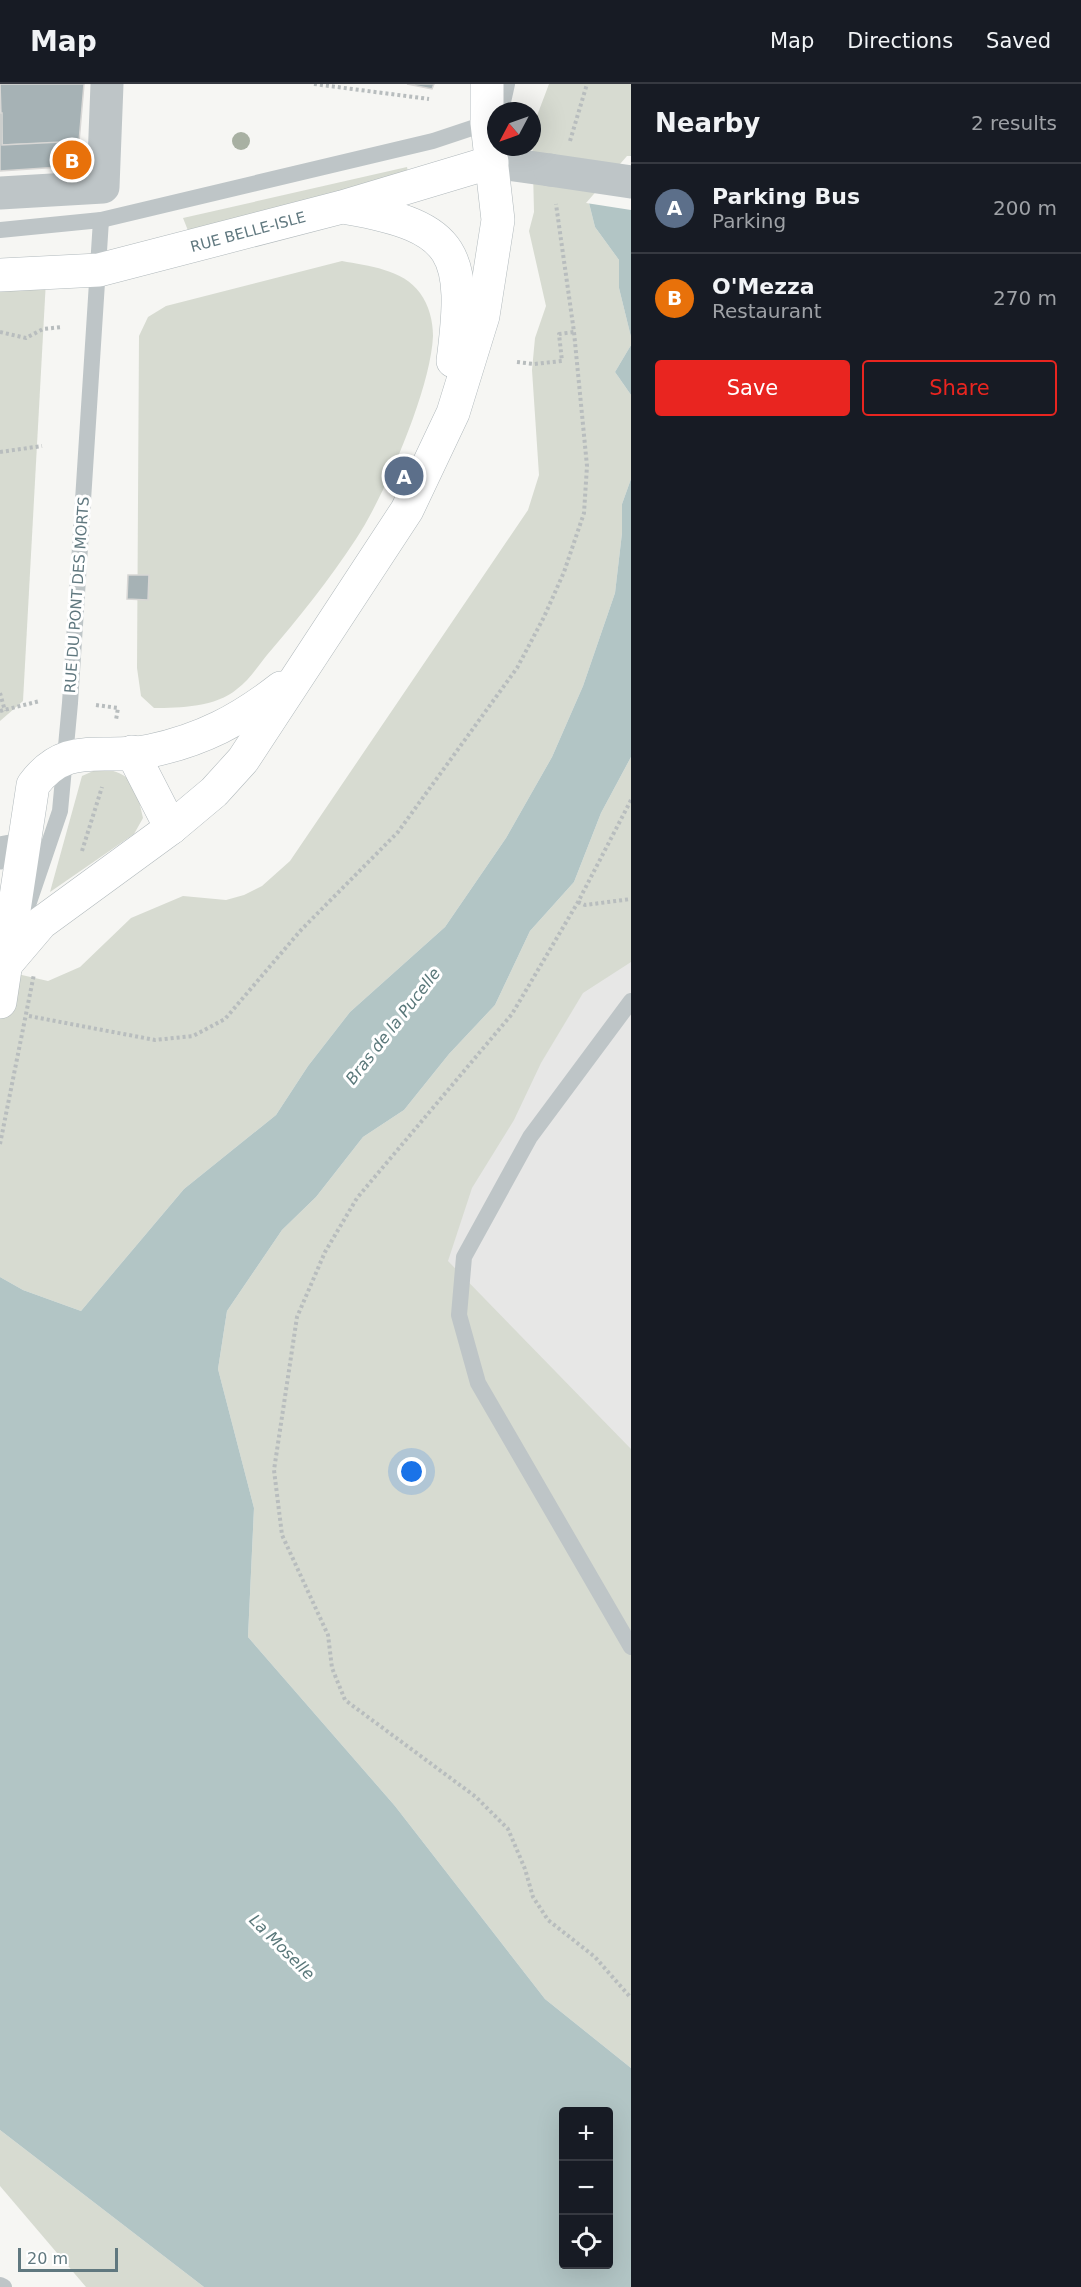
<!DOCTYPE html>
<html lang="en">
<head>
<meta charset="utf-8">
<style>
  :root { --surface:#171b24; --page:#242831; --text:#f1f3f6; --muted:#9ea1a6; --line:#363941; --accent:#e92520 }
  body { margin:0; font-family:"DejaVu Sans",sans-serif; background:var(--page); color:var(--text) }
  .controls { position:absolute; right:18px; bottom:18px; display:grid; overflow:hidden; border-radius:6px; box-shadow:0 6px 24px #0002 }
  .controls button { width:54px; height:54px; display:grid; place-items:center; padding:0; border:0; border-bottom:2px solid var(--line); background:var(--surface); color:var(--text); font:30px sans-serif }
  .compass { position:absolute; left:487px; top:18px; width:54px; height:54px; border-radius:50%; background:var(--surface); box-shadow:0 6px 24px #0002; rotate:229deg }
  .scale { position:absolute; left:18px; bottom:15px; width:100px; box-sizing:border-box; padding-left:6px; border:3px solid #60787f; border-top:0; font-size:16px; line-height:21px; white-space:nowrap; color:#60787f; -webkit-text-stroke:4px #fff; paint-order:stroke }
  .you { position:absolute; left:412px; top:1388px; width:21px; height:21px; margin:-15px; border:4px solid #fff; border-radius:50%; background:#1a73e8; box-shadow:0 0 0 9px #1a73e833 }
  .badge { display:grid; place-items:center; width:39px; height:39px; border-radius:50%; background:var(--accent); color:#fff; font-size:20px; font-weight:700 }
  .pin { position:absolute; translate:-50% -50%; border:3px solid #fff; box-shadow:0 2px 6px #0006 }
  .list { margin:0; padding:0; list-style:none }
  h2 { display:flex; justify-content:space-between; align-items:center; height:78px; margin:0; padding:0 24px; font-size:26px }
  h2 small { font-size:20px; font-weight:400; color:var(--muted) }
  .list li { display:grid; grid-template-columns:39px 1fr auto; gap:18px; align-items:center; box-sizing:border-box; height:90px; padding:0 24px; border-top:2px solid var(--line) }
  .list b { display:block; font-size:22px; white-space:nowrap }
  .list p { margin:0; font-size:20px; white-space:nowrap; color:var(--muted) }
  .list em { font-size:20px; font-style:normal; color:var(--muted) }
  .actions { display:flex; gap:12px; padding:18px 24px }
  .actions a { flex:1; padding:14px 0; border:2px solid var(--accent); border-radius:6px; text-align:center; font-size:21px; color:var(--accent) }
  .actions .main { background:var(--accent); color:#fff }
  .icon { flex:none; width:33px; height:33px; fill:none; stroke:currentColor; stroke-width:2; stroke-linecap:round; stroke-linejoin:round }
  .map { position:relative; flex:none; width:631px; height:2203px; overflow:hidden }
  header { display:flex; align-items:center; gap:36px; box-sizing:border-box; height:84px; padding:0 30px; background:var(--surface); border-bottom:2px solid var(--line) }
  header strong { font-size:28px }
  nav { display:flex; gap:33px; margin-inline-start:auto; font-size:21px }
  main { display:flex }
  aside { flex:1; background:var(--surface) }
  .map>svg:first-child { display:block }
</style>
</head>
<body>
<header>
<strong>Map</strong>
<nav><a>Map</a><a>Directions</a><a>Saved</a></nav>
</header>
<main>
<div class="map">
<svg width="631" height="2203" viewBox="0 0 631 2203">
  <rect width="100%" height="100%" fill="#f6f6f3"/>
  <polygon fill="#e7e7e6" points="631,795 631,1530 391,1142"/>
  <g fill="#d7dbd1">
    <polygon points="549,0 631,0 631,71 589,119 595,143 619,176 619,204 631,253 631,261 615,288 631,311 631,395 622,420 622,449 615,509 583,602 552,673 506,754 445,843 350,928 308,982 276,1031 184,1105 81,1227 23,1206 0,1193 0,886 48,897 80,883 131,834 183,812 226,816 244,811 262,802 290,777 528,426 539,391 532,286 535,254 546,222 529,147 534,128 532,45"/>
    <polygon points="407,83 409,94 189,149 183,134"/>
    <path d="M 342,177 C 368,182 403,185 420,209 C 429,221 433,237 433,252 C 431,304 385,411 356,455 C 329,496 299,534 267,571 C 258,582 249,596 237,605 C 216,623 180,624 154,624 L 141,612 L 137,584 L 139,252 L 148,233 L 166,222 Z"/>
    <polygon points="46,196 23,617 0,637 0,198"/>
    <polygon points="631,673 631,878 583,909 541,979 514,1036 472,1104 448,1177 631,1365 631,1984 545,1915 395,1722 248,1553 254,1424 218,1285 227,1227 282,1146 316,1113 363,1053 404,1026 449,970 495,921 530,847 574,798 601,729"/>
    <path d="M 100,684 C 135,690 136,702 143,734 L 134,750 L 50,808 L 82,692 Z"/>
    <polygon points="0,2046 204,2203 86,2203 0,2102"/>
  </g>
  <g fill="#b2c5c5" fill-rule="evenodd">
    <polygon points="631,71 631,253 619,204 619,176 595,143 589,119"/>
    <polygon points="631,261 631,311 615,288"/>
    <path d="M 631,395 L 631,673 L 601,729 L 574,798 L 530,847 L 495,921 L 449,970 L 404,1026 L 363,1053 L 316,1113 L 282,1146 L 227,1227 L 218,1285 L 254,1424 L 248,1553 L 395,1722 L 545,1915 L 631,1984 L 631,2203 L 204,2203 L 0,2046 L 0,1193 L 23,1206 L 81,1227 L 184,1105 L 276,1031 L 308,982 L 350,928 L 445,843 L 506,754 L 552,673 L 583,602 L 615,509 L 622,449 L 622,420 ZM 564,2028 L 608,2028 L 608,2180 L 564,2180 Z"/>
  </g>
  <polygon fill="#f6f6f3" points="627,72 631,72 631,126 586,119"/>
  <g fill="#a6b2b5" stroke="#d8d7d5" stroke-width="1.5">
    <polygon points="0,0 84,0 79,58 2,61"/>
    <polygon points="407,0 434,0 432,5"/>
    <polygon points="0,29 2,29 2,61 81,57 78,79 75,82 0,87"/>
    <polygon points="128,491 149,491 148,516 127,515"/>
  </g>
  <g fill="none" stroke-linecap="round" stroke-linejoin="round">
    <g stroke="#b1b9bc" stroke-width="34">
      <g id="secondary">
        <path d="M 348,124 C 458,143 467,170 453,277"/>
        <polyline points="0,191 99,186 342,123 492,78"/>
        <polyline points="132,668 171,744"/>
        <polyline points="7,879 41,839 171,744 214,708 243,676 407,426 453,329 483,232 498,136 487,39 487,0"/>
        <path d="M 0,918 L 33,701 C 67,655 101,677 150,667 C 202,656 240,636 281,604"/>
      </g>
    </g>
    <g stroke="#b8bdbe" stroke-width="4" stroke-dasharray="3 3" stroke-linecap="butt">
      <polyline points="314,0 429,15"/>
      <polyline points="570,57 587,0"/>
      <polyline points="0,248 26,254 43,245 62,243"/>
      <polyline points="517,278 534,280 562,277 559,250 574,248"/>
      <polyline points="0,368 42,362"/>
      <polyline points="0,609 5,627"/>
      <polyline points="96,621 118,624 116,636"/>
      <polyline points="0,627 40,617"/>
      <polyline points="631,716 578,818 512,930 357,1114 325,1168 297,1233 274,1386 282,1451 328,1551 332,1584 345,1616 476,1713 508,1745 525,1785 533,1813 548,1836 595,1873 631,1914"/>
      <polyline points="82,767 102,703"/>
      <polyline points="578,818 585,821 631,815"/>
      <polyline points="29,932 155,956 193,952 225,935 301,846 398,748 517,584 544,533 564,488 584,429 587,382 574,248 556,120"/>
    </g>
    <g stroke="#bec5c7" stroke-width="16">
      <polyline points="501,27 507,0"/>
      <polyline points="0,146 101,136 433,57 490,38"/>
      <polyline points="27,824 60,727 70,619 101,136"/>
      <polyline points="631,917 530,1053 464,1173 459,1231 478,1299 631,1563"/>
      <polyline points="0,2201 4,2203"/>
    </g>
    <g stroke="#bec5c7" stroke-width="33">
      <polyline points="492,78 550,86"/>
      <polyline points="0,109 103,103 107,0"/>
      <polyline points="0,769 22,765"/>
    </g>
    <use href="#secondary" stroke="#fff" stroke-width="33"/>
    <polyline stroke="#b8bdbe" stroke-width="4" stroke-dasharray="3 3" stroke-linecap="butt" points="0,1060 34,890"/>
    <polyline stroke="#bec5c7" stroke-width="33" points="550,86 631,98"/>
  </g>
  <circle fill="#a8b0a2" cx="241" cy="57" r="9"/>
  <g text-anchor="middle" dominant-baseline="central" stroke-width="6" stroke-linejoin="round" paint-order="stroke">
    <g font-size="15" fill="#60787f" stroke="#fff">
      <text transform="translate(248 148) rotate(-15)">RUE BELLE-ISLE</text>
      <text transform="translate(77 511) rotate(-86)">RUE DU PONT DES MORTS</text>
    </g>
    <g font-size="16" font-style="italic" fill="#5a787a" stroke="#fff">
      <text transform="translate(393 942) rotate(-52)">Bras de la Pucelle</text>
      <text transform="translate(282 1863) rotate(45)">La Moselle</text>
    </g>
  </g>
</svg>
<div class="controls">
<button>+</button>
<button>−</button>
<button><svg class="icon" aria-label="locate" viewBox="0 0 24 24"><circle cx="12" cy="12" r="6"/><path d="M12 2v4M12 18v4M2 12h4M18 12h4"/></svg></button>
</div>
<svg class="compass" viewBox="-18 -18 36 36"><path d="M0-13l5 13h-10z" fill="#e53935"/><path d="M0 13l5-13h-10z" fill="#9ea1a6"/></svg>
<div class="scale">20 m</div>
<div class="you"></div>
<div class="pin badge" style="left:404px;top:392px;background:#5c6f8a">A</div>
<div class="pin badge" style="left:72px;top:76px;background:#e8710a">B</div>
</div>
<aside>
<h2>Nearby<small>2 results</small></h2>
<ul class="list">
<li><span class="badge" style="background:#5c6f8a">A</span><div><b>Parking Bus</b><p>Parking</p></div><em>200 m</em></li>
<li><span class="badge" style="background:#e8710a">B</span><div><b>O'Mezza</b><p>Restaurant</p></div><em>270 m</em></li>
</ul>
<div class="actions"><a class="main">Save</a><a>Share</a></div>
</aside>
</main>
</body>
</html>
